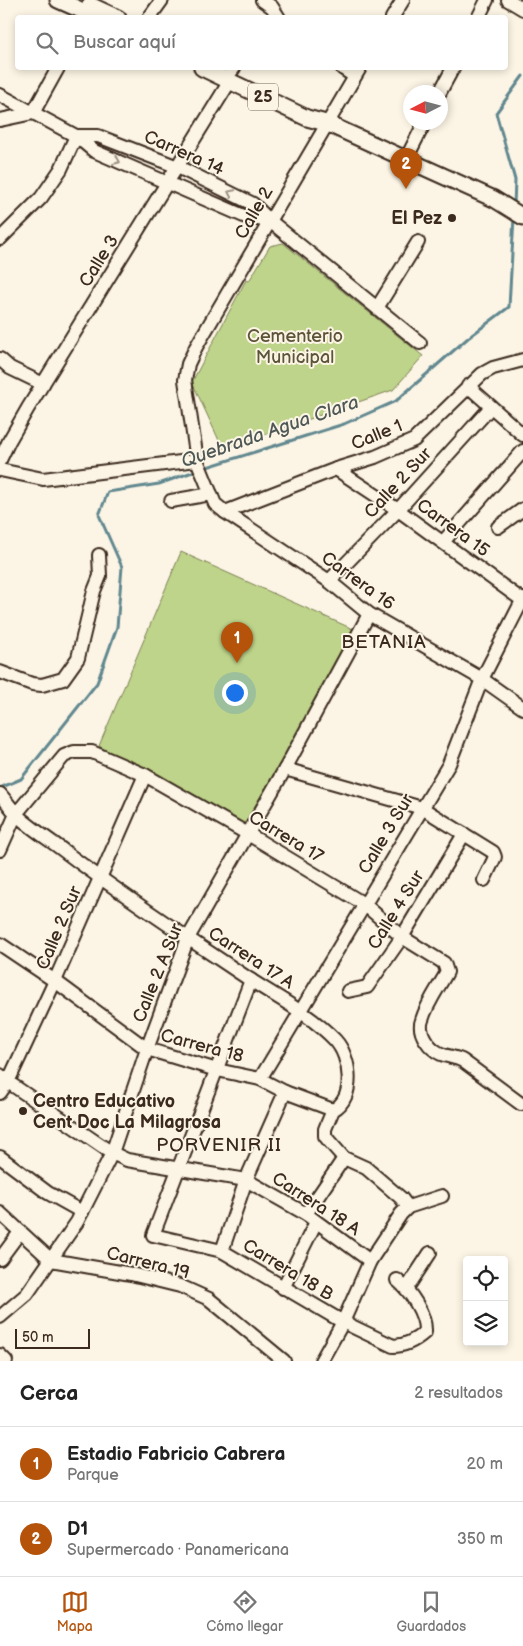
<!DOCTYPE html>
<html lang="es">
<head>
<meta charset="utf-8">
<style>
  :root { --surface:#fff; --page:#f6f6f6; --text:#222; --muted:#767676; --line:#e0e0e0; --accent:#b45309 }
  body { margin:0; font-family:"Balsamiq Sans",sans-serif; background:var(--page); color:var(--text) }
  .controls { position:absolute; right:15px; bottom:15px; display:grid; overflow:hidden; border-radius:5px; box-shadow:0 2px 8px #0003 }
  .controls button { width:45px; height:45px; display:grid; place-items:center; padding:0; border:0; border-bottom:1px solid var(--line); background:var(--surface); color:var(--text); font:25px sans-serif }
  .compass { position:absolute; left:403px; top:85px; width:45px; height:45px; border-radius:50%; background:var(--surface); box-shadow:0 2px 8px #0003; rotate:264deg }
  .scale { position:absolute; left:15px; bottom:12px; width:75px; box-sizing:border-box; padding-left:5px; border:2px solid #3b2a1e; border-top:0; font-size:14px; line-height:18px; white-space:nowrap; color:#3b2a1e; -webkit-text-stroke:4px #fcf5e5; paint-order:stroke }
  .you { position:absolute; left:234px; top:692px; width:18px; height:18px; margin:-12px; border:4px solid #fff; border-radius:50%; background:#1a73e8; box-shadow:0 0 0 8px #1a73e833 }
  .badge { display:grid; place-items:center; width:32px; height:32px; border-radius:50%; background:var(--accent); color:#fff; font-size:16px; font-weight:700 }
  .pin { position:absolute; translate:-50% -41px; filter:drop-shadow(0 1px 2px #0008) }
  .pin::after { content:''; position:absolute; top:26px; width:18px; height:15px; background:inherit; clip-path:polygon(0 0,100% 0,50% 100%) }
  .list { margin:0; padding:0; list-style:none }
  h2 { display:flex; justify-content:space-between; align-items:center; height:65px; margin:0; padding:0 20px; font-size:21px }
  h2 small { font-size:16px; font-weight:400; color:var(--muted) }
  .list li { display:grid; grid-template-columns:32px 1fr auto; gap:15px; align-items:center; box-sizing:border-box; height:75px; padding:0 20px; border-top:1px solid var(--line) }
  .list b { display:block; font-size:19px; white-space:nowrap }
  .list p { margin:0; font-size:16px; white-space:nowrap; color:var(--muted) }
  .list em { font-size:16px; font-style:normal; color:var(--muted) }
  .icon { flex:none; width:28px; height:28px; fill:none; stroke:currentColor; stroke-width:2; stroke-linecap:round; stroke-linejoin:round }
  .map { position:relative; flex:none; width:523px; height:1361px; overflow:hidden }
  .search { position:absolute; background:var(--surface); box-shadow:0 2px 8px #0003; left:15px; right:15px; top:15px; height:55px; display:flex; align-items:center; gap:12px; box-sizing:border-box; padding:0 18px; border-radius:5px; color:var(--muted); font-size:19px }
  .sheet { height:215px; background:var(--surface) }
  nav { display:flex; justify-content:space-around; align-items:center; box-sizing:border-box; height:70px; border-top:1px solid var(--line); background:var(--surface); font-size:14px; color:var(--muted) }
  nav a { display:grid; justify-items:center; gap:2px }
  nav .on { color:var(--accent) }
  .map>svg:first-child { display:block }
</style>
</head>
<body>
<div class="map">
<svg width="523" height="1361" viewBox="0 0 523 1361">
  <rect width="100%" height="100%" fill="#fcf5e5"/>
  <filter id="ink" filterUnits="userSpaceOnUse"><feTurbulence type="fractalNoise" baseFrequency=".02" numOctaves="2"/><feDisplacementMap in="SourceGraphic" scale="10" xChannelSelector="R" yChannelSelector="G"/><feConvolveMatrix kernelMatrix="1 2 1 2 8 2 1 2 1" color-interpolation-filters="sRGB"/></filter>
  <g filter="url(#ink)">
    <g fill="#bed48a" stroke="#7c7f54">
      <polygon points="283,243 423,356 393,390 223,449 192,382 246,280 249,281 270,246"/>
      <polygon points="181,552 355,630 355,635 245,823 238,825 99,746"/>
    </g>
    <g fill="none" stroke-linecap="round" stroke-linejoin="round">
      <g stroke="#61878f" stroke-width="3">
        <polyline points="514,206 515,180 496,113 523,76"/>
        <polyline points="204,468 344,424 396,401 468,338 509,307 514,217"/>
        <polyline points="0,788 21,779 97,683 117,627 122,567 99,515 108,492 159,484 198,470"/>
      </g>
      <g stroke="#3b2a1e" stroke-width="16">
        <g id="minor">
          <polyline points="262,0 272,7 279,18"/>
          <polyline points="508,0 523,9"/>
          <polyline points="149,18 162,0"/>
          <polyline points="392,18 403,0"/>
          <polyline points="478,18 487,0"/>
          <polyline points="342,68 354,76"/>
          <polyline points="360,68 196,347 188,364 185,380 197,460 215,504 225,512 329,581 369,614 482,679 523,708"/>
          <polyline points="231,72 234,68"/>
          <polyline points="440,92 453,68"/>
          <polyline points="0,95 76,136 94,151 246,217 270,221"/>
          <polyline points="0,120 33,113 58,68"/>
          <polyline points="76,136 98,136 178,167 253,204 270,221 420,343"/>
          <polyline points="406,159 425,122"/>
          <polyline points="0,239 41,198 61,169 76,136"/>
          <polyline points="377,308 418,242"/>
          <polyline points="0,359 10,368 43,384"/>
          <polyline points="468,386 523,435"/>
          <polyline points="0,460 9,441 28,408 230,81"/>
          <polyline points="336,469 398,510 522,600"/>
          <polyline points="0,470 43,479 197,460"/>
          <polyline points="171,501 211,494"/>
          <polyline points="225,512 336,469 375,457 414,440 482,374 493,368 523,360"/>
          <polyline points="498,527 523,509"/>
          <polyline points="443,542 523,451"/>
          <polyline points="329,581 398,510 491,407"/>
          <polyline points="0,672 32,684 42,685 63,679 78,658 94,591 100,576 99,555"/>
          <polyline points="285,769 422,808 493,852 495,857 484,880"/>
          <path d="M 0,794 C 6,801 11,808 17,815 C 29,827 53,842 68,854 C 126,898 188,938 249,979 C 278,998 311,1015 335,1040 C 351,1057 356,1098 333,1110 L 325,1129 L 325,1136 L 329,1141 L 344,1158 L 366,1168 L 401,1198 L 408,1207"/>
          <path d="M 0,850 L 16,814 L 64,756 L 74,752 L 92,752 L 145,775 L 248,834 L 364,904 L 402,937 L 444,963 L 447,972 C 439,987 427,1003 422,1020 C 417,1033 430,1049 441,1054 C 449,1057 456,1057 463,1061 L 521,1104"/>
          <polyline points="0,944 55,981 147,1049 217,1070 260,1079 285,1092 333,1110"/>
          <path d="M 251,980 L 153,1235 L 222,1251 L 343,1322 L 393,1346 C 405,1346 416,1340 425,1332 C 426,1314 410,1291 397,1280"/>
          <polyline points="348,991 367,987 402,937 464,834"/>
          <polyline points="0,1075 8,1082 112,1153 127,1160 246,1180 306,1214 370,1261"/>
          <polyline points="260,1079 449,764 482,679 523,599"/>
          <polyline points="0,1093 8,1082 55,981 145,775"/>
          <polyline points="0,1157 48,1193 82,1212"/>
          <polyline points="0,1213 51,1260 131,1274 180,1286 209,1299 284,1361"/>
          <polyline points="306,1214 344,1158"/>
          <polyline points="222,1251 246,1180 285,1092"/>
          <polyline points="0,1259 20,1232"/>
          <polyline points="283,1288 316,1222"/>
          <polyline points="407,1288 430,1253"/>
          <polyline points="0,1317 27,1294 77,1222 112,1153 147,1049 188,938 285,769 369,614"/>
          <polyline points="0,1355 6,1361"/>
          <polyline points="321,1361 343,1322 370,1261 401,1214 408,1207 442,1196"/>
        </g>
      </g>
      <g stroke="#3b2a1e" stroke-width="19">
        <g id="major">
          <polyline points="58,0 99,18"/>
          <polyline points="90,5 118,18"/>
          <polyline points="202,68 307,118 326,123 494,199 523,217"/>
        </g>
      </g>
      <use href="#minor" stroke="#fcf5e5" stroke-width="12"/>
      <use href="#major" stroke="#fcf5e5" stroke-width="15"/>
    </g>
    <defs><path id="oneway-chevron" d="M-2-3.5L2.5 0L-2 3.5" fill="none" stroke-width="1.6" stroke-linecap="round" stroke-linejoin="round" transform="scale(1.25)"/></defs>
    <g stroke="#9c9082">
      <use href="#oneway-chevron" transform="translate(117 161) rotate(23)"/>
      <use href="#oneway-chevron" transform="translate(231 193) rotate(-154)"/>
    </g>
  </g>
  <g fill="#3b2a1e" stroke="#fcf5e5" stroke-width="2">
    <circle cx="452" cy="218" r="5"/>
    <circle cx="23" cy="1111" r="5"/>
  </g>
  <g text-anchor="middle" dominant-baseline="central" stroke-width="4" stroke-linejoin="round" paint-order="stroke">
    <rect fill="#fcf5e5" stroke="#75675a" stroke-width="1" x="248" y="83.5" width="30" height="27" rx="4"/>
    <g font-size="16" font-weight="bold" fill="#3b2a1e">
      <text x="263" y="97">25</text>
    </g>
    <g font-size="18" fill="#3b2a1e" stroke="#fcf5e5">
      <text transform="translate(184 153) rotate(24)">Carrera 14</text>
      <text transform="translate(254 213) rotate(-60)">Calle 2</text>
      <text transform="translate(99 261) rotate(-58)">Calle 3</text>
      <text transform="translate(377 435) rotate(-22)">Calle 1</text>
      <text transform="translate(398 483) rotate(-47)">Calle 2 Sur</text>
      <text transform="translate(453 528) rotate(36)">Carrera 15</text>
      <text transform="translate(358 581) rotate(36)">Carrera 16</text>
      <text transform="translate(386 834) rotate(-59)">Calle 3 Sur</text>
      <text transform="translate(286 837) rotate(31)">Carrera 17</text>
      <text transform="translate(396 910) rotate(-58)">Calle 4 Sur</text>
      <text transform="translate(59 928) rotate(-67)">Calle 2 Sur</text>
      <text transform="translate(251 958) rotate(33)">Carrera 17 A</text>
      <text transform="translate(158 973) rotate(-68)">Calle 2 A Sur</text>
      <text transform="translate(202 1046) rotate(15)">Carrera 18</text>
      <text transform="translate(316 1204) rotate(33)">Carrera 18 A</text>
      <text transform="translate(148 1263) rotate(14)">Carrera 19</text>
      <text transform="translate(288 1270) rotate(31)">Carrera 18 B</text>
    </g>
    <g font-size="18" font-weight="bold" fill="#3b2a1e" stroke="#fcf5e5" text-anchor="end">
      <text x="442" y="218">El Pez</text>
      <text x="33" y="1101" text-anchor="start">Centro Educativo<tspan x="33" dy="21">Cent Doc La Milagrosa</tspan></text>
    </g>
    <g font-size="18" fill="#5c5439" stroke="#fcf5e5">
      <text x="295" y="336">Cementerio<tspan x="295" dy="21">Municipal</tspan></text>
    </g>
    <g font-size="19" font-style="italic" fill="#4e5857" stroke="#fcf5e5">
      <text transform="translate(270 432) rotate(-19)">Quebrada Agua Clara</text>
    </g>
    <g font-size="19" letter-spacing="1" fill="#3b2a1e" stroke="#fcf5e5">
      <text x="384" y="642">BETANIA</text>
      <text x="219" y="1145">PORVENIR II</text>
    </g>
  </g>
</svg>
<div class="controls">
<button><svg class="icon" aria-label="locate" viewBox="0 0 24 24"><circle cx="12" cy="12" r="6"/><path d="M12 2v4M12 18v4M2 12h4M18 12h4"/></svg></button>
<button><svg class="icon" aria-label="layers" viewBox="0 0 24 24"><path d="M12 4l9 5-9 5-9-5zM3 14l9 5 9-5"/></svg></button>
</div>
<svg class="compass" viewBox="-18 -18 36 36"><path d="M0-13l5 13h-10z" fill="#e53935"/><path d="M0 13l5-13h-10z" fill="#767676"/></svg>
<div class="scale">50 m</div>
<div class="you"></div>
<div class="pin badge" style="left:237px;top:663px">1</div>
<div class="pin badge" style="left:406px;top:189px">2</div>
<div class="search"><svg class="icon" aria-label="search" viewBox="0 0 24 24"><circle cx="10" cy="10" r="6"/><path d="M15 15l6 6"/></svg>Buscar aquí</div>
</div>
<section class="sheet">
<h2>Cerca<small>2 resultados</small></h2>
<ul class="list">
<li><span class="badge">1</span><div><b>Estadio Fabricio Cabrera</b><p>Parque</p></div><em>20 m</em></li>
<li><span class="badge">2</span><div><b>D1</b><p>Supermercado · Panamericana</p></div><em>350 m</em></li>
</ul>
</section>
<nav>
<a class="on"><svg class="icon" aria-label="map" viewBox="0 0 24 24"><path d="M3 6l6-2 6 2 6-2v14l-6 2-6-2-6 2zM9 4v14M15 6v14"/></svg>Mapa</a>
<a><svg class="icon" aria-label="directions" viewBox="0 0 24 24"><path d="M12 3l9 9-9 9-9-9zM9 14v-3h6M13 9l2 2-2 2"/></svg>Cómo llegar</a>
<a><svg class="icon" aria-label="saved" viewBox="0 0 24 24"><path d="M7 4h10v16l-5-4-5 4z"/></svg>Guardados</a>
</nav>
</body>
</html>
